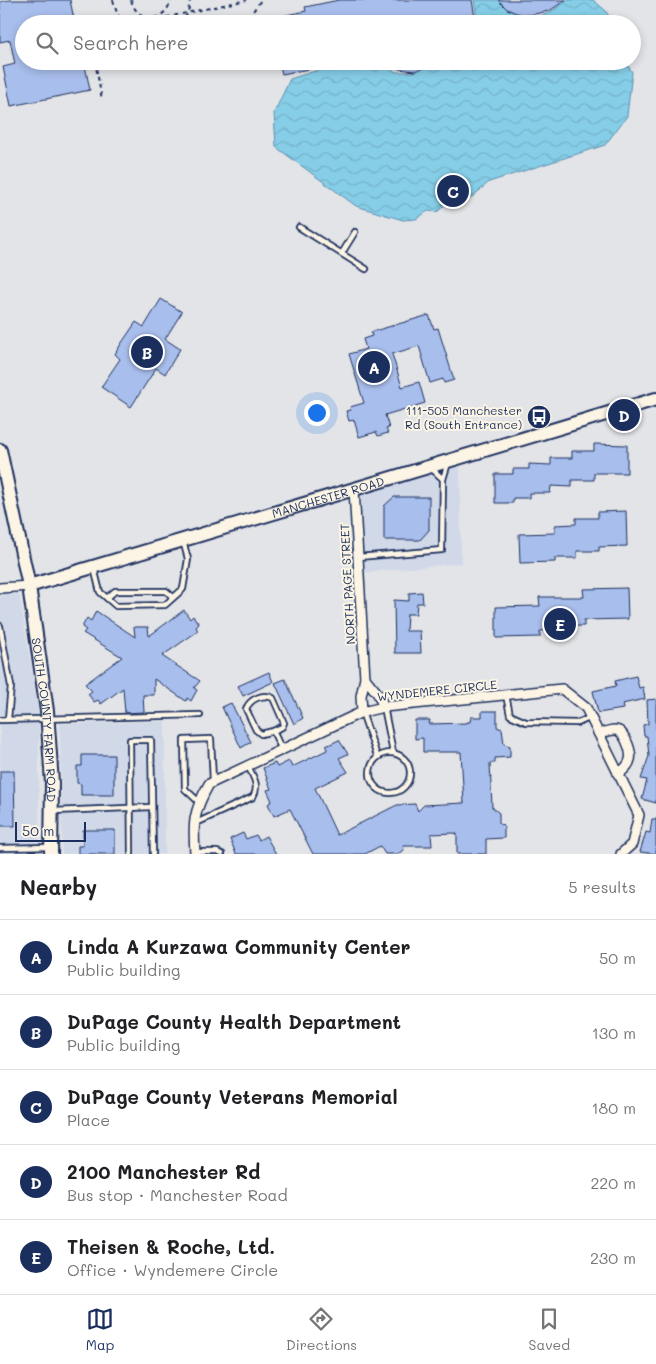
<!DOCTYPE html>
<html lang="en">
<head>
<meta charset="utf-8">
<style>
  :root { --surface:#fff; --page:#f2f2f2; --text:#202124; --muted:#757577; --line:#e0e0e0; --accent:#1b2f5e }
  body { margin:0; font-family:Mali,sans-serif; background:var(--page); color:var(--text) }
  .scale { position:absolute; left:15px; bottom:12px; width:71px; box-sizing:border-box; padding-left:5px; border:2px solid #1b2f5e; border-top:0; font-size:14px; line-height:18px; white-space:nowrap; color:#1b2f5e; -webkit-text-stroke:4px #fcf5e5; paint-order:stroke }
  .you { position:absolute; left:316px; top:412px; width:18px; height:18px; margin:-12px; border:4px solid #fff; border-radius:50%; background:#1a73e8; box-shadow:0 0 0 8px #1a73e833 }
  .badge { display:grid; place-items:center; width:32px; height:32px; border-radius:50%; background:var(--accent); color:#fff; font-size:16px; font-weight:700 }
  .pin { position:absolute; translate:-50% -50%; border:2px solid #fff; box-shadow:0 1px 5px #0006 }
  .list { margin:0; padding:0; list-style:none }
  h2 { display:flex; justify-content:space-between; align-items:center; height:65px; margin:0; padding:0 20px; font-size:21px }
  h2 small { font-size:16px; font-weight:400; color:var(--muted) }
  .list li { display:grid; grid-template-columns:32px 1fr auto; gap:15px; align-items:center; box-sizing:border-box; height:75px; padding:0 20px; border-top:1px solid var(--line) }
  .list b { display:block; font-size:19px; white-space:nowrap }
  .list p { margin:0; font-size:16px; white-space:nowrap; color:var(--muted) }
  .list em { font-size:16px; font-style:normal; color:var(--muted) }
  .icon { flex:none; width:28px; height:28px; fill:none; stroke:currentColor; stroke-width:2; stroke-linecap:round; stroke-linejoin:round }
  .map { position:relative; flex:none; width:656px; height:854px; overflow:hidden }
  .search { position:absolute; background:var(--surface); box-shadow:0 2px 8px #0003; left:15px; right:15px; top:15px; height:55px; display:flex; align-items:center; gap:12px; box-sizing:border-box; padding:0 18px; border-radius:28px; color:var(--muted); font-size:19px }
  .sheet { height:440px; background:var(--surface) }
  nav { display:flex; justify-content:space-around; align-items:center; box-sizing:border-box; height:70px; border-top:1px solid var(--line); background:var(--surface); font-size:14px; color:var(--muted) }
  nav a { display:grid; justify-items:center; gap:2px }
  nav .on { color:var(--accent) }
  .map>svg:first-child { display:block }
</style>
</head>
<body>
<div class="map">
<svg width="656" height="854" viewBox="0 0 656 854">
  <defs>
    <pattern id="water-waves" width="16" height="10" patternUnits="userSpaceOnUse" patternTransform="scale(1.25)"><rect width="16" height="10" fill="#86cee7"/><path d="M0 5q4-4 8 0t8 0" fill="none" stroke="#73b1c9"/></pattern>
  </defs>
  <rect width="100%" height="100%" fill="#e3e4e7"/>
  <filter id="ink" filterUnits="userSpaceOnUse"><feTurbulence type="fractalNoise" baseFrequency=".02" numOctaves="2"/><feDisplacementMap in="SourceGraphic" scale="10" xChannelSelector="R" yChannelSelector="G"/><feConvolveMatrix kernelMatrix="1 2 1 2 8 2 1 2 1" color-interpolation-filters="sRGB"/></filter>
  <g filter="url(#ink)">
    <g fill="#d1d9e8">
      <polygon points="460,463 461,563 362,573 357,492"/>
      <polygon points="19,592 39,713 39,854 0,854 0,593"/>
      <polygon points="165,721 165,854 62,854 60,724"/>
    </g>
    <g fill="url(#water-waves)" stroke="#5b8eb0">
      <path d="M 474,0 L 498,0 C 517,21 545,23 565,0 L 593,0 L 605,10 L 614,24 L 478,24 Z"/>
      <path d="M 367,61 L 379,61 L 396,72 L 413,72 L 428,67 L 434,61 L 625,61 L 632,72 L 627,116 L 605,145 L 489,182 L 470,199 C 470,189 468,184 460,177 L 444,180 L 438,187 L 438,196 L 444,206 L 437,212 L 428,211 L 416,219 L 403,220 L 356,206 L 276,147 L 274,113 L 290,79 L 315,71 Z"/>
    </g>
    <g fill="#a8beec" stroke="#1b2f5e">
      <polygon points="9,0 70,0 75,24 24,24 24,61 84,61 90,90 11,106 3,67 15,64 10,40 0,42 0,2"/>
      <polygon points="339,0 472,0 476,24 263,24 262,20 306,11 305,7"/>
      <polygon points="498,0 566,0 549,11 529,15 516,13 507,9"/>
      <polygon points="279,61 331,61 331,65 282,74"/>
      <polygon points="386,61 437,61 415,71 399,69"/>
      <polygon points="161,299 182,312 165,339 180,349 165,374 156,368 131,407 101,387 120,359 115,354 121,344 136,322 144,327"/>
      <polygon points="429,315 434,329 438,328 454,380 444,383 443,379 430,383 419,346 392,354 402,387 419,382 425,403 385,415 389,428 386,429 388,433 378,436 376,432 359,437 354,420 349,421 346,411 351,410 350,407 364,403 349,354 366,349 363,339 372,336 371,332"/>
      <polygon points="594,444 627,445 627,473 594,473 594,480 572,480 572,487 551,486 550,493 529,493 529,498 513,498 513,503 495,503 495,474 513,474 513,469 529,469 529,464 551,465 551,458 572,458 572,451 594,451"/>
      <polygon points="394,497 429,497 429,530 420,540 384,540 384,506"/>
      <polygon points="626,511 627,546 599,547 599,551 577,551 577,558 555,558 555,562 520,563 519,534 555,533 555,525 576,524 576,518 598,518 598,512"/>
      <polygon points="627,588 628,619 584,620 584,626 562,626 562,630 540,631 540,637 496,638 496,607 540,606 539,597 584,597 583,589"/>
      <polygon points="422,592 423,603 417,603 416,614 407,614 406,631 420,631 421,653 395,653 394,600 409,601 409,593"/>
      <polygon points="184,610 190,619 193,616 199,624 196,627 198,631 162,656 200,681 194,688 197,690 191,701 187,698 186,701 154,679 154,695 143,695 144,712 125,713 123,688 101,704 98,700 94,702 88,694 92,691 85,684 122,657 83,633 86,630 82,627 87,618 91,621 96,611 135,637 134,627 148,627 149,636"/>
      <polygon points="269,672 273,682 243,696 238,686"/>
      <polygon points="636,676 639,688 643,687 645,699 622,704 623,709 598,713 593,691 616,686 615,681"/>
      <polygon points="285,679 303,718 294,724 275,683"/>
      <polygon points="656,699 656,803 642,799 647,780 641,779 649,756 647,736 644,736 643,725 648,724 647,700"/>
      <polygon points="231,703 251,742 241,748 222,707"/>
      <polygon points="482,711 497,711 497,727 502,729 504,744 510,746 510,757 495,758 495,763 490,763 492,807 499,813 499,824 504,825 504,838 486,839 486,854 457,854 457,834 454,833 431,834 432,846 403,846 404,850 397,854 385,854 380,846 365,854 313,854 290,809 274,816 268,804 272,801 267,790 271,789 263,768 275,763 277,767 289,761 292,767 327,750 326,746 339,740 348,754 339,758 348,772 315,788 337,835 397,805 415,804 418,811 424,805 464,803 461,752 423,752 423,738 415,739 415,720 430,720 429,724 467,723 467,722 470,722 471,717 482,717"/>
      <polygon points="82,755 114,755 114,795 81,795 81,784 77,783 77,766 82,766"/>
      <polygon points="0,771 14,771 15,826 0,826"/>
      <polygon points="652,819 656,819 656,854 640,852 646,832 650,833"/>
      <polygon points="83,830 115,830 115,854 78,854 78,846 83,846"/>
      <polygon points="243,833 246,839 256,835 259,840 266,836 276,854 236,854 230,839"/>
    </g>
    <g fill="none" stroke-linecap="round" stroke-linejoin="round">
      <g stroke="#1b2f5e" stroke-width="8">
        <g id="lane">
          <polyline points="299,227 366,269"/>
          <polyline points="342,253 355,232"/>
          <polyline points="431,468 443,479"/>
          <polyline points="358,557 442,550 443,479 448,463"/>
          <polyline points="94,568 100,592 116,606 165,605 183,589 188,559 183,541"/>
          <polyline points="107,598 115,591 166,591 173,597"/>
          <polyline points="0,626 11,686 8,719"/>
          <polyline points="506,695 510,715 526,722 578,723 591,717"/>
          <polyline points="384,707 393,752"/>
          <polyline points="362,712 377,756"/>
          <polyline points="0,720 200,715"/>
          <path d="M 273,731 L 282,727 L 284,723 L 273,698 C 263,693 250,699 246,709 L 256,730 L 261,734 L 273,731 L 282,750"/>
          <circle cx="390" cy="773" r="20"/>
          <polyline points="199,802 185,789 184,740 211,739 213,781"/>
          <polyline points="54,811 152,807"/>
          <path d="M 194,824 L 253,797 C 260,785 253,777 248,766"/>
          <polyline points="0,848 50,847"/>
          <polyline points="194,852 217,852 222,854"/>
          <polyline points="131,854 130,740 151,740 153,854"/>
        </g>
      </g>
      <g stroke="#1b2f5e" stroke-width="12">
        <g id="street">
          <polyline points="354,489 365,678 361,696 362,712"/>
          <polyline points="0,588 29,586"/>
          <polyline points="365,678 378,694 384,707"/>
          <path d="M 599,734 C 604,733 609,730 614,730 C 621,730 623,735 626,740 C 633,755 633,764 618,774"/>
          <path d="M 195,854 C 193,823 193,812 209,784 L 362,712 L 384,707 L 562,689 L 586,708 L 639,815 L 632,844 L 621,854"/>
        </g>
      </g>
      <g stroke="#1b2f5e" stroke-width="16">
        <g id="secondary">
          <path id="s1" d="M 0,450 L 29,586 L 47,711 L 52,783 L 51,854"/>
          <path id="s2" d="M 29,586 L 656,399"/>
        </g>
      </g>
      <g stroke="#1b2f5e" stroke-width="2" stroke-dasharray="4 4" stroke-linecap="butt">
        <polyline points="113,0 117,13 124,24"/>
        <path d="M 131,0 C 137,23 165,24 171,0"/>
        <polyline points="135,24 247,0"/>
        <polyline points="180,24 188,13 190,0"/>
        <polyline points="244,24 261,0"/>
        <polyline points="95,61 102,100"/>
      </g>
      <use href="#lane" stroke="#fcf5e5" stroke-width="4.5"/>
      <use href="#street" stroke="#fcf5e5" stroke-width="9"/>
      <use href="#secondary" stroke="#fcf5e5" stroke-width="12"/>
    </g>
  </g>
  <defs>
    <g id="bus-disc" transform="scale(1.25)"><circle r="9.5" fill="#1b2f5e" stroke="#fcf5e5"/><path d="M-5-6H5V4H4V6H2V4H-2V6H-4V4H-5ZM-3.5-4V0h7V-4ZM-3.5 1.2v1.5H-2V1.2ZM2 1.2v1.5H3.5V1.2Z" fill="#fff"/></g>
  </defs>
  <g fill-rule="evenodd">
    <use href="#bus-disc" x="539" y="417"/>
  </g>
  <g text-anchor="middle" dominant-baseline="central" stroke-width="4" stroke-linejoin="round" paint-order="stroke">
    <g font-size="12" fill="#1b2f5e" stroke="#fcf5e5" text-anchor="end">
      <text x="522" y="410">111-505 Manchester<tspan x="522" dy="14">Rd (South Entrance)</tspan></text>
    </g>
    <g font-size="12" fill="#1b2f5e" stroke="#fcf5e5">
      <text stroke="none"><textPath href="#s2" startOffset="312">MANCHESTER ROAD</textPath></text>
      <text transform="translate(347 584) rotate(-93)">NORTH PAGE STREET</text>
      <text transform="translate(437 690) rotate(-6)">WYNDEMERE CIRCLE</text>
      <text stroke="none"><textPath href="#s1" startOffset="274">SOUTH COUNTY FARM ROAD</textPath></text>
    </g>
  </g>
</svg>
<div class="scale">50 m</div>
<div class="you"></div>
<div class="pin badge" style="left:374px;top:367px">A</div>
<div class="pin badge" style="left:147px;top:352px">B</div>
<div class="pin badge" style="left:453px;top:191px">C</div>
<div class="pin badge" style="left:624px;top:415px">D</div>
<div class="pin badge" style="left:560px;top:624px">E</div>
<div class="search"><svg class="icon" aria-label="search" viewBox="0 0 24 24"><circle cx="10" cy="10" r="6"/><path d="M15 15l6 6"/></svg>Search here</div>
</div>
<section class="sheet">
<h2>Nearby<small>5 results</small></h2>
<ul class="list">
<li><span class="badge">A</span><div><b>Linda A Kurzawa Community Center</b><p>Public building</p></div><em>50 m</em></li>
<li><span class="badge">B</span><div><b>DuPage County Health Department</b><p>Public building</p></div><em>130 m</em></li>
<li><span class="badge">C</span><div><b>DuPage County Veterans Memorial</b><p>Place</p></div><em>180 m</em></li>
<li><span class="badge">D</span><div><b>2100 Manchester Rd</b><p>Bus stop · Manchester Road</p></div><em>220 m</em></li>
<li><span class="badge">E</span><div><b>Theisen &amp; Roche, Ltd.</b><p>Office · Wyndemere Circle</p></div><em>230 m</em></li>
</ul>
</section>
<nav>
<a class="on"><svg class="icon" aria-label="map" viewBox="0 0 24 24"><path d="M3 6l6-2 6 2 6-2v14l-6 2-6-2-6 2zM9 4v14M15 6v14"/></svg>Map</a>
<a><svg class="icon" aria-label="directions" viewBox="0 0 24 24"><path d="M12 3l9 9-9 9-9-9zM9 14v-3h6M13 9l2 2-2 2"/></svg>Directions</a>
<a><svg class="icon" aria-label="saved" viewBox="0 0 24 24"><path d="M7 4h10v16l-5-4-5 4z"/></svg>Saved</a>
</nav>
</body>
</html>
